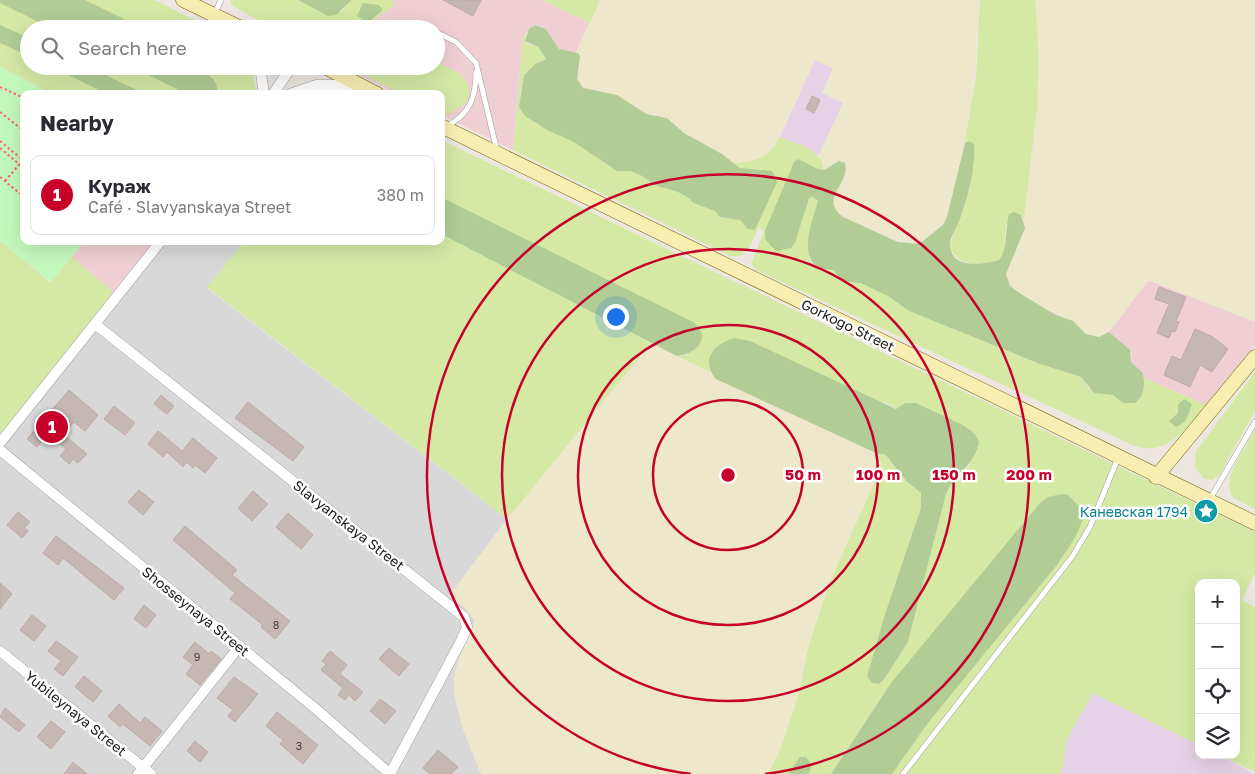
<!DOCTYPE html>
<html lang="en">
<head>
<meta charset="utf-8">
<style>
  :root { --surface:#fff; --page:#f2f2f3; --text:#2b2b33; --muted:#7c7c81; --line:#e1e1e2; --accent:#c7002a }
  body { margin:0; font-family:"Golos Text",sans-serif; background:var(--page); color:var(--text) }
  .controls { position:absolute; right:15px; bottom:15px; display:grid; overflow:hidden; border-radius:10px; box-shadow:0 5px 20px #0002 }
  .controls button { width:45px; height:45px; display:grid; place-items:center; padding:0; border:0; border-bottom:1px solid var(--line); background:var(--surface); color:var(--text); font:25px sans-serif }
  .you { position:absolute; left:615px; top:316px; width:18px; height:18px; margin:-12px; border:4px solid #fff; border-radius:50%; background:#1a73e8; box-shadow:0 0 0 8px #1a73e833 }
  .badge { display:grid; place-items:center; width:32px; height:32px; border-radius:50%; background:var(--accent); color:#fff; font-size:16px; font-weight:700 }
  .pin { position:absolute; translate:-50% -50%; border:2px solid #fff; box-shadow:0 1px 5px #0006 }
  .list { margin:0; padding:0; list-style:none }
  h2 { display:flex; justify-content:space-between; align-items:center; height:65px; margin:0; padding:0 20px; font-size:21px }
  h2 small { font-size:16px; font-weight:400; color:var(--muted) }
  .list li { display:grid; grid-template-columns:32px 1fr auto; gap:15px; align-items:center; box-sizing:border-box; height:80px; margin:0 10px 10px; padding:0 10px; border:1px solid var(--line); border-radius:10px }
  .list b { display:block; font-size:19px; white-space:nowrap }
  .list p { margin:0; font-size:16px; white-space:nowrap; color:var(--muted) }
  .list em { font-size:16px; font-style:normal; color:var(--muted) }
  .icon { flex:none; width:28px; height:28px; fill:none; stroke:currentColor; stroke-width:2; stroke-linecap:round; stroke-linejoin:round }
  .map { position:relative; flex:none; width:1255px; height:774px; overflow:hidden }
  .search { position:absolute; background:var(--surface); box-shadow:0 5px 20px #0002; left:20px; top:20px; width:425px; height:55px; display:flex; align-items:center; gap:12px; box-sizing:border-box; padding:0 18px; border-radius:28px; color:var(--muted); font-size:19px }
  .panel { position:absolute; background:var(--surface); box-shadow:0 5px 20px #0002; left:20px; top:90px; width:425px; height:155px; border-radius:10px }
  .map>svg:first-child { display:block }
</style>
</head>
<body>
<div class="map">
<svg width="1255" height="774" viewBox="0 0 1255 774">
  <rect width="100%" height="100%" fill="#ede6e1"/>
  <polygon fill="#d9d8d9" points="154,241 245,241 207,288 507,519 449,596 464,607 475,621 458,661 454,679 455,699 462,726 481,774 0,774 0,437"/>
  <g fill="#efcfd4">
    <polygon points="356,0 542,0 590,23 575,54 559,49 546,29 540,26 535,25 523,35 513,150 441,115 441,94 397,94 341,66 436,66 436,29 333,29"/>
    <polygon points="85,241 154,241 113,292 72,257"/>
    <polygon points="1148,280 1255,322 1255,345 1206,405 1144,378 1143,373 1131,362 1132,354 1109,332"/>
  </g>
  <g fill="#e6d2e6">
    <polygon points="815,60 833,68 843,103 819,155 780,137"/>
    <polygon points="1093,693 1199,745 1199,755 1220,755 1255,774 1061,774 1067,739"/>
  </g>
  <g fill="#ede8cb">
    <polygon points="600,0 980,0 972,105 952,204 943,225 919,244 908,244 843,217 835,211 833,203 836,192 843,178 830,165 824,170 819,155 843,103 822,93 833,68 815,60 776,144 766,155 747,163 733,163 684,133 675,124 659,115 646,114 637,109 617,95 583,88 577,79 580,66 575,54"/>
    <polygon points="1035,0 1255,0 1255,322 1149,280 1109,332 1099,337 1092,337 1065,317 1038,306 1010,286 1006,274 1025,228 1024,208 1036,129 1039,59"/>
    <polygon points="651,343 710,372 717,379 878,454 882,466 831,579 809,644 798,696 780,750 768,774 481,774 462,726 455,699 454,679 458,661 475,621 464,607 449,596 507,519"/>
  </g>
  <g fill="#d5e9a5">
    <polygon points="0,0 155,0 212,29 29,29 29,66 251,66 257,94 52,94 0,67"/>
    <polygon points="231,0 298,0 328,16 342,11 352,0 391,0 395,5 361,29 276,29 241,11 231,4"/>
    <polygon points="542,0 600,0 590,23"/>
    <path d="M 980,0 L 1035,0 L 1039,59 L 1037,109 L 1024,220 L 1021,215 L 1006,224 L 1003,254 L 999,260 C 981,265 961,268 950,249 C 950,238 956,230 960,220 C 968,197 976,168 974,144 L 970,141 L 965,143 L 976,77 Z"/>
    <path d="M 529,29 L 525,36 L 527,44 L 538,47 L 546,59 L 535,64 L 524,75 L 520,95 L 534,123 L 572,141 L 617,171 L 630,171 L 640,175 L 657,186 L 678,192 L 689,198 L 693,203 L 715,211 L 720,217 L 740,220 L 748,229 L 762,169 L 744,170 L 733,163 C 755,163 770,157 780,137 C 796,144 823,149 824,170 L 812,167 L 798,159 L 795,243 L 809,198 L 813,197 L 818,201 L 809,259 L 814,266 L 822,269 L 833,270 L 851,282 L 861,283 L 873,287 L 888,296 L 909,311 L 1040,364 L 1081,377 L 1089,389 C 1096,391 1104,392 1110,394 C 1122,398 1127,409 1140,400 L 1144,378 L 1206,405 C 1187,428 1170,454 1137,447 L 756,270 L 751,264 L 764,231 L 759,227 L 748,250 L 740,256 L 730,256 L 513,150 L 523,35 Z"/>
    <path d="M 436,62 C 456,71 476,77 466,103 L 450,114 L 441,113 L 441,94 L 402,94 L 368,77 L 366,66 L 436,66 Z"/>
    <polygon points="441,140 1255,532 1255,573 1242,600 1255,607 1255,772 1220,755 1236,755 1236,583 1199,583 1199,745 1093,693 1067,739 1061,774 892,774 928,723 1057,565 1070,544 891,683 831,774 768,774 780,750 798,696 809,644 831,579 882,466 878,454 885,454 905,481 921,493 921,508 885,614 867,676 872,683 879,684 885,678 908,642 946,494 951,485 969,466 979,442 975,434 963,425 916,403 905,403 897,409 887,403 709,362 710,372 677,356 688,355 693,322 441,197"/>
    <polygon points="441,234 651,343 507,519 207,287 245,241 441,241"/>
    <polygon points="0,241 50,282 72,257 113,292 0,437"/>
    <polygon points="1255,372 1255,411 1220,474 1213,480 1204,479 1195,467 1196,451"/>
    <path d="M 1255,430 L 1255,509 L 1232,497 C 1221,479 1246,446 1255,430 Z"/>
  </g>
  <g fill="#b1cd95">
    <polygon points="0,0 85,0 124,19 134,29 53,29 0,3"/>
    <polygon points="298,0 352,0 336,15 328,16"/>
    <polygon points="363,3 379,5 383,10 371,20 366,21 357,16"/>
    <polygon points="0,25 29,38 29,56 0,43"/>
    <polygon points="535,25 546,29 559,49 578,53 580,56 577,79 583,88 617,95 646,114 667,118 684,133 722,154 740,168 772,171 777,182 755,230 748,229 740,220 720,217 715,211 693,203 689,198 678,192 657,186 640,175 630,171 617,171 572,141 547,130 525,116 519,107 524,75 535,64 546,59 538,47 525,41 529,29"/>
    <polygon points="50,66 87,66 145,94 107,94"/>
    <path d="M 130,66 C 147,66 174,62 190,66 C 202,70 222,79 216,94 L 187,94 Z"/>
    <path d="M 970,141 L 974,144 C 976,168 968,196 960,219 C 957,228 949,238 950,247 C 953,270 985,264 999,260 C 1008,248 1005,228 1009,214 L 1014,212 L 1021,215 L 1025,228 L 1006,274 L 1010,286 L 1021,294 L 1054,314 L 1073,321 L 1086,334 L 1099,337 L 1109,332 L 1130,350 L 1131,362 L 1143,373 C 1145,384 1145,396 1135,403 L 1123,403 L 1113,395 L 1094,393 L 1081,377 L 1040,364 L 909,311 L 888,296 L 861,283 L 843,281 L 833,270 C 793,269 811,226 818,201 L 813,197 L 809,198 L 795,243 L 791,248 L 776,251 L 765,239 L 765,231 L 794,162 L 798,159 L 818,169 L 824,170 L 839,161 L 845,163 C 851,184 818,197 843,217 L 898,242 L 919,244 L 943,225 L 947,217 L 965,143 Z"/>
    <path d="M 441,197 L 693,322 C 713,338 696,354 677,356 L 441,234 Z"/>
    <path d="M 735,338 L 750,341 L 896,409 L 905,403 L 916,403 L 963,425 L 975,434 L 979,442 C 975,465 955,474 946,494 L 908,642 L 885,678 L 879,684 L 872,683 L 867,676 L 885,614 L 921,508 L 921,493 L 906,481 L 885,454 L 878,454 L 716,379 C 700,360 714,343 735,338 Z"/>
    <path d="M 1184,399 L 1192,404 C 1188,415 1188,422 1176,427 L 1169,421 L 1178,413 L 1178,405 Z"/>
    <path d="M 1062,494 L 1068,495 L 1084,511 C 1082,531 1068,548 1057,565 L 928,723 L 892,774 L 831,774 L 891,683 L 1040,503 L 1048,497 Z"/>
    <polygon points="800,757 806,757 811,764 810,771 808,774 788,774"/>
  </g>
  <polygon fill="#c4f9bc" points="0,67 52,94 24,94 24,241 85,241 51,282 0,241"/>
  <g fill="#c5b7b4" stroke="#bfa9a3">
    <polygon points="443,0 481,0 473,16"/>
    <polygon points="812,96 820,100 814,113 806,109"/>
    <polygon points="1159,287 1186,297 1176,321 1179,322 1175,332 1172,331 1169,338 1157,333 1169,304 1155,299"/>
    <polygon points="1195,329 1213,337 1228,349 1212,372 1200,365 1190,387 1164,375 1172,356 1181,360"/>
    <polygon points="69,390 98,415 85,431 74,422 63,434 87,454 78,463 73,459 69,464 60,456 66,449 48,434 37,447 27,439"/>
    <polygon points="161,395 174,406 167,414 154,404"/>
    <polygon points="248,402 304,447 293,461 235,418"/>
    <polygon points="114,406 135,423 125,435 104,419"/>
    <polygon points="158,431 182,451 193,438 217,458 205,473 195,465 193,468 187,462 183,467 167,452 163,457 148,444"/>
    <polygon points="139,490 154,502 143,515 128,502"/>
    <polygon points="253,491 268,504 252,521 238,508"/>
    <polygon points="18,512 30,522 24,528 28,531 22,538 7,525"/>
    <polygon points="288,513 313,535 301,549 276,527"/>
    <polygon points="185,526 237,570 232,575 290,621 275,639 261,627 263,625 230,599 235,593 173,540"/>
    <polygon points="56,536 124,588 114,600 63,558 58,565 43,553"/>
    <polygon points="0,583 12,594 0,609"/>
    <polygon points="144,605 156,615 146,628 134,619"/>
    <polygon points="32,615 46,626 34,641 20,630"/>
    <polygon points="56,641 78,657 63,676 54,669 61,661 48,651"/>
    <polygon points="195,642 209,654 211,651 221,659 200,685 186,674 193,665 183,657"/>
    <polygon points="389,648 409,664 399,676 379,659"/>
    <polygon points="330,651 347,665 340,674 363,692 355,701 349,695 345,700 338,695 343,688 321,670 326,664 322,661"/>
    <polygon points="84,676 102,691 93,702 75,687"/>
    <polygon points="234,677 258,694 235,722 228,716 233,710 217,698"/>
    <polygon points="380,699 396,711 385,724 370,711"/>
    <polygon points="119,704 140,723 145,717 162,731 150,746 123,724 120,727 108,716"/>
    <polygon points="5,708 25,725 19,732 0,717"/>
    <polygon points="277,712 318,745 303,764 280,744 283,740 266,726"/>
    <polygon points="51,721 65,732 51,749 37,737"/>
    <polygon points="195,741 208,752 200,762 187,751"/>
    <polygon points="438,750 458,767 451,774 430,774 423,768"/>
    <polygon points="73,762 87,774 64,774"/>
  </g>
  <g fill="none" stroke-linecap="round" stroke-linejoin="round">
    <g stroke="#9f9f9f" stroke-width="6">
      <g id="lane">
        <polyline points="215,13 221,0"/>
        <path d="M 390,29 C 404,25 416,22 429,29"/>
        <polyline points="436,32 456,42 476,63 497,151"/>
        <path d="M 447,126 C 470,114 476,97 476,72"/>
        <polyline points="1210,499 1255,422"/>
        <polyline points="903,774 1072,557 1090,527 1118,458"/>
      </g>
    </g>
    <g stroke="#9f9f9f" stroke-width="11">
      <g id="street">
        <polyline points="260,66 264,94"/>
        <polyline points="273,94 292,66"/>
        <polyline points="290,94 316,85 355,85"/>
        <polyline points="95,324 464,617 467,627 462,639 390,774"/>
        <polyline points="0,443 161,241"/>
        <polyline points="0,450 316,709 390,774"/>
        <polyline points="0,651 151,774"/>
        <polyline points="138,774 239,647"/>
      </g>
    </g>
    <g stroke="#716504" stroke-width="15">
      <g id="secondary">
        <polyline points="183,0 243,29"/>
        <polyline points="323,66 377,94"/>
        <polyline points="441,126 1255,523"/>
        <polyline points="1156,477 1255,357"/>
      </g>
    </g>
    <g stroke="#fa6575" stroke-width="2" stroke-dasharray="2.5 2.5" stroke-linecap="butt">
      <polyline points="0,87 24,98"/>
      <polyline points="0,112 24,131"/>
      <polyline points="0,141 24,161"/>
      <polyline points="0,148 24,168"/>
      <polyline points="0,177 24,197"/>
      <polyline points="5,181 24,159"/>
    </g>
    <use href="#lane" stroke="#fff" stroke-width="5"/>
    <use href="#street" stroke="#fff" stroke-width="10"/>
    <use href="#secondary" stroke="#f9eeb2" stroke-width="14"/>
  </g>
  <g fill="none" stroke="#c7002a" stroke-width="2.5">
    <circle cx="728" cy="475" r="75"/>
    <circle cx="728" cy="475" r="150"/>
    <circle cx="728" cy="475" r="226"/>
    <path d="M691 774A301 301 0 1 1 765 774"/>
  </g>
  <defs>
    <g id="sight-disc" transform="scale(1.25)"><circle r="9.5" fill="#0f9aa8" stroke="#fff"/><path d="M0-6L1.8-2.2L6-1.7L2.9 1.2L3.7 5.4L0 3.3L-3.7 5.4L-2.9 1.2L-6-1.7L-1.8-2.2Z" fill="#fff"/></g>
  </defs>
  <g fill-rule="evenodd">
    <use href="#sight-disc" x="1206" y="511"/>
  </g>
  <g text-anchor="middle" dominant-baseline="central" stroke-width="5" stroke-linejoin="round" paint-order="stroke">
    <g font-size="11" fill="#464241">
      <text x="276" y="624">8</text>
      <text x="197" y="656">9</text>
      <text x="299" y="745">3</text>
    </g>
    <g font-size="14" fill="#1b1b1b" stroke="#fff">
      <text transform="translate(848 325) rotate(26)">Gorkogo Street</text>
      <text transform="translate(349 525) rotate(38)">Slavyanskaya Street</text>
      <text transform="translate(196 611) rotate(39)">Shosseynaya Street</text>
      <text transform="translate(76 713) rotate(39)">Yubileynaya Street</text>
    </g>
    <g font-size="14" fill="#0d838f" stroke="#fff" text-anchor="end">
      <text x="1188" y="511">Каневская 1794</text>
    </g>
  </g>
  <circle cx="728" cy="475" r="8" fill="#c7002a" stroke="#fff" stroke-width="2.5"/>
  <g font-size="15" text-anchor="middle" font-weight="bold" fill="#c7002a" stroke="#fff" stroke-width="5" stroke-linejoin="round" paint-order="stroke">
    <text x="803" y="480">50 m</text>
    <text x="878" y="480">100 m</text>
    <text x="954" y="480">150 m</text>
    <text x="1029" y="480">200 m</text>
  </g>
</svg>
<div class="controls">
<button>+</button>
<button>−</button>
<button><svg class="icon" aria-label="locate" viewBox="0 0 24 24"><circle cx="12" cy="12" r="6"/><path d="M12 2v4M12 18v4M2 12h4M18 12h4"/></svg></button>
<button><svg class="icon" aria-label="layers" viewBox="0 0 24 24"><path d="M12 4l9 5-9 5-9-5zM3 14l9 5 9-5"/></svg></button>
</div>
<div class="you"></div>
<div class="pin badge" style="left:52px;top:427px">1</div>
<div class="search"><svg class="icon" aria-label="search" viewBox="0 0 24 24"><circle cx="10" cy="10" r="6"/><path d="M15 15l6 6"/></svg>Search here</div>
<section class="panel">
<h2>Nearby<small></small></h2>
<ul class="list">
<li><span class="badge">1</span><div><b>Кураж</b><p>Café · Slavyanskaya Street</p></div><em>380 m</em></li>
</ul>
</section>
</div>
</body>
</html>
